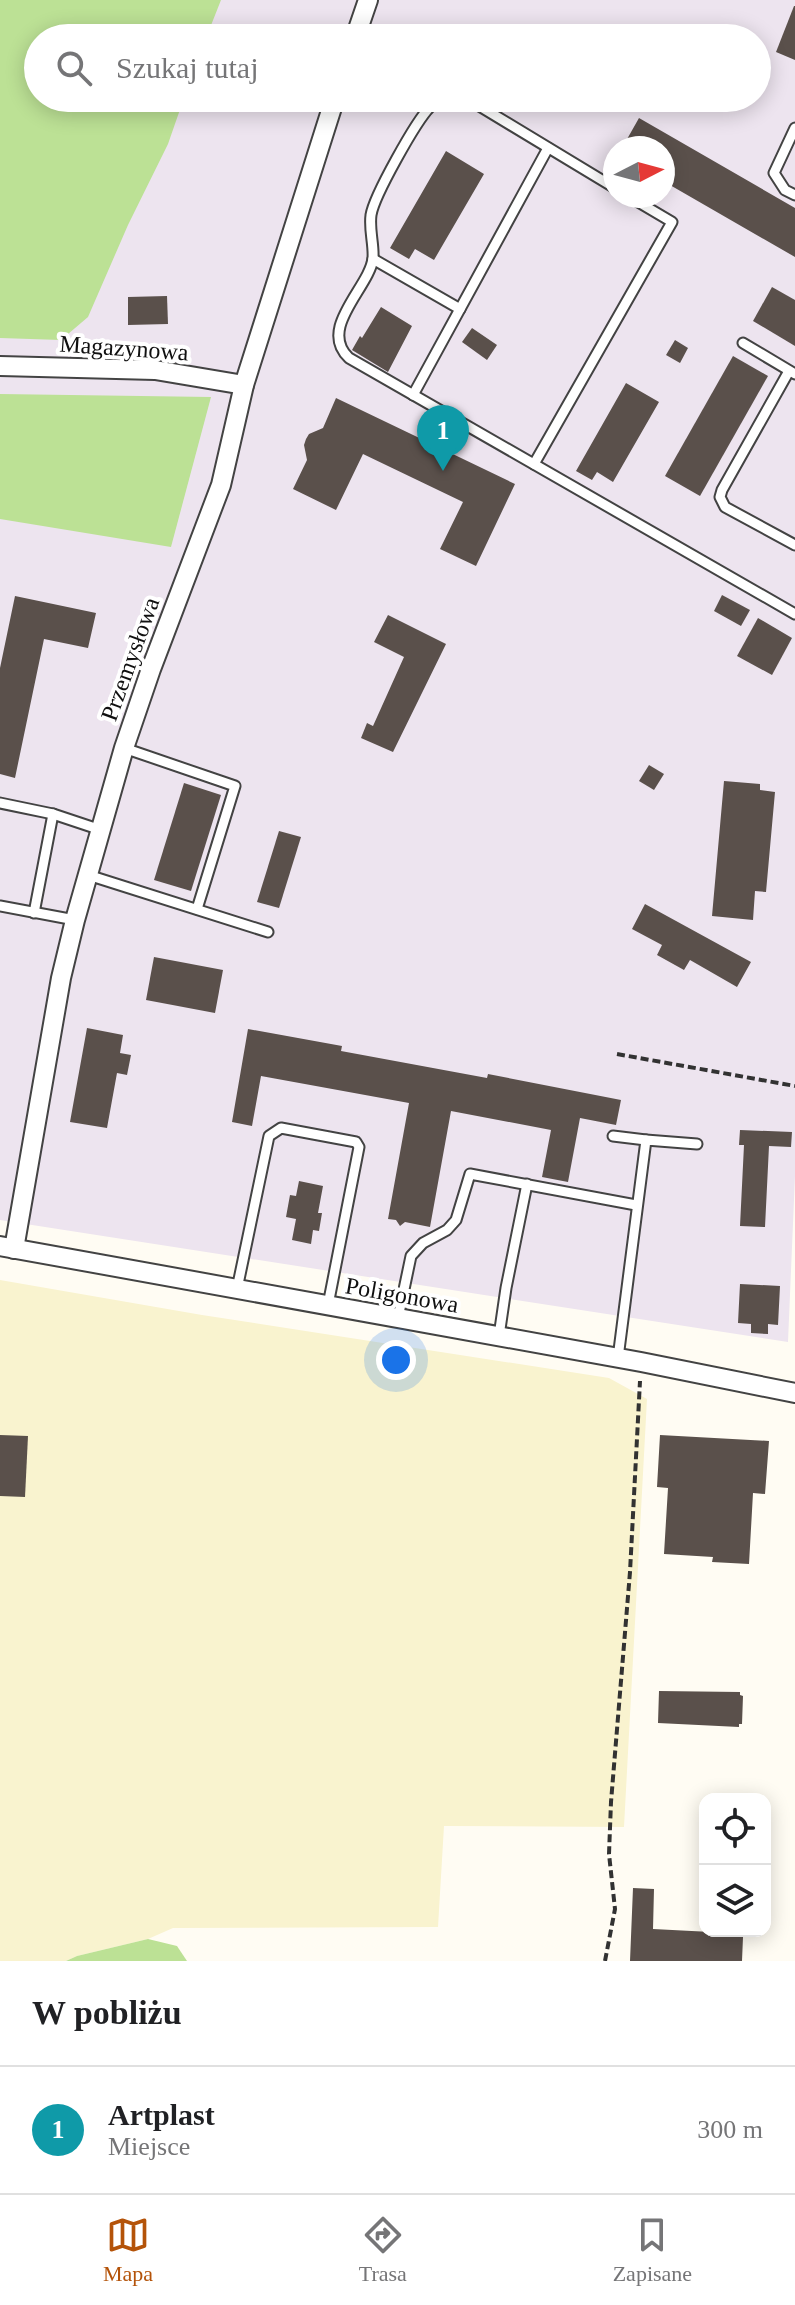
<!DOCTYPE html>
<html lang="pl">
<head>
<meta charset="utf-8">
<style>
  :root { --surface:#fff; --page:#f6f6f6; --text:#202124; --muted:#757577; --line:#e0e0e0; --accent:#b45309 }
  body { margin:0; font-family:"Times New Roman",serif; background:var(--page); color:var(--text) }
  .controls { position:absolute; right:24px; bottom:24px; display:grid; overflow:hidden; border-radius:16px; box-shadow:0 4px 20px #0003 }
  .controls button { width:72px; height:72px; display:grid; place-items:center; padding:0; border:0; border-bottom:2px solid var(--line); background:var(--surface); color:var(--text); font:40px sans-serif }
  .compass { position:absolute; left:603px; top:136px; width:72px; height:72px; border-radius:50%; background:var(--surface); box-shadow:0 4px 20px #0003; rotate:84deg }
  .you { position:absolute; left:396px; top:1360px; width:28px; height:28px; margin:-20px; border:6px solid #fff; border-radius:50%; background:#1a73e8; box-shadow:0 0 0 12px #1a73e833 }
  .badge { display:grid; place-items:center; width:52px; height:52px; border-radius:50%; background:var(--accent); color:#fff; font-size:26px; font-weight:700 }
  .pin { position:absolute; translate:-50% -66px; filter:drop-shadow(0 2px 4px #0008) }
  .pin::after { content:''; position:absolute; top:42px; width:28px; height:24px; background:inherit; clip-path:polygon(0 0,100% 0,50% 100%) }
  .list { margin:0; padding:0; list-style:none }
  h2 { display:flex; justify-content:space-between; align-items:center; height:104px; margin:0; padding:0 32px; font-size:34px }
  h2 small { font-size:26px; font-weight:400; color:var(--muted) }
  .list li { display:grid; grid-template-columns:52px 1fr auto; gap:24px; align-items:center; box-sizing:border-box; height:128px; padding:0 32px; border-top:2px solid var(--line) }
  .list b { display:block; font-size:30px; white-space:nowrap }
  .list p { margin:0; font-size:26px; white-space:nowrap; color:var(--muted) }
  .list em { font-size:26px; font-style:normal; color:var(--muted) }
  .icon { flex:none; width:44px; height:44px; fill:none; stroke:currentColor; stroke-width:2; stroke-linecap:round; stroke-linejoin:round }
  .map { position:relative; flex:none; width:795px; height:1961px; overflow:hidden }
  .search { position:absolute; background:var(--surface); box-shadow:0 4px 20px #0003; left:24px; right:24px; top:24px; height:88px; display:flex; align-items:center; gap:20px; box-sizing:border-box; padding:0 28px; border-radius:44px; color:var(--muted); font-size:30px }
  .sheet { height:232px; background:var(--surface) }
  nav { display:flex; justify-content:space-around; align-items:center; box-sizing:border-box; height:112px; border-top:2px solid var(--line); background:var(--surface); font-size:22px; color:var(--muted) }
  nav a { display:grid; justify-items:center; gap:4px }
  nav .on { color:var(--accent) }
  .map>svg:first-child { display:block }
</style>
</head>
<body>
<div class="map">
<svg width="795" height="1961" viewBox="0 0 795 1961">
  <rect width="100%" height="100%" fill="#fffcf3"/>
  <path fill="#ede4ef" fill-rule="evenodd" d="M 0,0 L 795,0 L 795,1176 L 788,1342 L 0,1220 ZM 38,38 L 757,38 L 757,98 L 38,98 ZM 615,148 L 663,148 L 663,196 L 615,196 Z"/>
  <polygon fill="#f9f3cf" points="0,1280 202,1315 609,1378 647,1399 624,1827 444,1826 438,1927 173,1928 148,1939 77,1956 66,1961 0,1961"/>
  <g fill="#bce195">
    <polygon points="0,0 221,0 206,38 38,38 38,98 184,98 168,144 128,225 88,317 61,340 0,338"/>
    <polygon points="0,394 211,397 171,547 0,519"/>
    <polygon points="148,1939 177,1946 187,1961 66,1961 77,1956"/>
  </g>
  <g fill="#5a504b">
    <polygon points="794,6 795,6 795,60 776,52"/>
    <polygon points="639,118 795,208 795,257 663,181 663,148 622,148"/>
    <polygon points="446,151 484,174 434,260 415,249 409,259 390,248"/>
    <polygon points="772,287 795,300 795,346 753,321"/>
    <polygon points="167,296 168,324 128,325 128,297"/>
    <polygon points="381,307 412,326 388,372 352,350 360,336 362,338"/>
    <polygon points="472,328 497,345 487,360 462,342"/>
    <polygon points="675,340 688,348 680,363 666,355"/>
    <polygon points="733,356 768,376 700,496 665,476"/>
    <polygon points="626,383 659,402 613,482 597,472 592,480 576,471"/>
    <polygon points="336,398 515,484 476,566 440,549 463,502 363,454 336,510 293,489 307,460 304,445 306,439 309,434 323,428"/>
    <polygon points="722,595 750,610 741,626 714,611"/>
    <polygon points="15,596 96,613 88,648 44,639 15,778 0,774 0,668"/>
    <polygon points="388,615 446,644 393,752 361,738 367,723 373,726 404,657 374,642"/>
    <polygon points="758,618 792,638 772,675 737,656"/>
    <polygon points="649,765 664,774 654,790 639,781"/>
    <polygon points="724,781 760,784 760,790 775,792 766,892 755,891 753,920 712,916"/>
    <polygon points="184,783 221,795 191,891 154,880"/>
    <polygon points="279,831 301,837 279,908 257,902"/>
    <polygon points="645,904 751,962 737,987 690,960 684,970 657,955 662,945 632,929"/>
    <polygon points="154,957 223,970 215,1013 146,1000"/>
    <polygon points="87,1028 123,1035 120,1053 131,1055 127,1075 117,1073 107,1128 70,1122"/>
    <polygon points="248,1029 342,1046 341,1051 487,1078 488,1074 621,1100 616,1125 580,1118 568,1182 542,1177 551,1130 451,1111 430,1227 405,1222 400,1226 396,1220 388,1219 409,1103 261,1076 252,1126 232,1122"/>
    <polygon points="740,1130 792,1132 791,1147 769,1146 765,1227 740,1226 744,1145 739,1145"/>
    <polygon points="299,1181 323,1186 318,1213 322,1213 319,1231 313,1230 311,1244 292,1240 296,1219 286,1217 290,1195 296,1196"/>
    <polygon points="740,1284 780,1286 778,1325 768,1324 768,1334 751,1333 751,1324 738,1323"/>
    <polygon points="0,1435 28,1436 25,1497 0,1496"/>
    <polygon points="660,1435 769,1441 765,1494 753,1493 749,1564 712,1562 713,1557 664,1554 668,1488 657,1487"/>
    <polygon points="659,1691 740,1692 740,1695 743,1696 742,1724 739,1724 739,1727 658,1723"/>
    <polygon points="633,1888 654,1889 653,1929 711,1932 711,1936 743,1937 742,1961 630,1961"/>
  </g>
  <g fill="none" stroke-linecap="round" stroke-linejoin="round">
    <g stroke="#434343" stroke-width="13">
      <g id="service">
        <path d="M 446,98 C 440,99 434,102 430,107 C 416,121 374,196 371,215 C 369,230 374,244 373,258 C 370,287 317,328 349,358 L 795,614"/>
        <polyline points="454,98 471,101 615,188"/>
        <polyline points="795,128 774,173 785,190 795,195"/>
        <polyline points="373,259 460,309"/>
        <polyline points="743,343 795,374"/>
        <polyline points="789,371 722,490 720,497 725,507 795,545"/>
        <polyline points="413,395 548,148"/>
        <polyline points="534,464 672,222 628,196"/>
        <polyline points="124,748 235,786 197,909"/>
        <polyline points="0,803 53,814 101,830"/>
        <polyline points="88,875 268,932"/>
        <polyline points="0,906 75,920"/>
        <polyline points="34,913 53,814"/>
        <polyline points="613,1136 646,1140"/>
        <polyline points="237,1289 269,1136 281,1128 356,1142 359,1147 328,1305"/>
        <polyline points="398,1318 411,1256 423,1243 447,1230 456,1220 470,1174 636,1205"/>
        <polyline points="499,1336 506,1288 527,1184"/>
        <polyline points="618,1358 646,1140 697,1144"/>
      </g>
    </g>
    <g stroke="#434343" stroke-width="22">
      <g id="minor">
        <polyline points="355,38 368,0"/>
        <polyline points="0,366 155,370 244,385"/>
        <polyline points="0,1246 641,1362 795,1393"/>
        <polyline points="14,1249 61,978 75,920 124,748 151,669 221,485 244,385 335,98"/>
      </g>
    </g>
    <g stroke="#323232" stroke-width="4" stroke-dasharray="8 4" stroke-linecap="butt">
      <polyline points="617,1054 795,1086"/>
      <polyline points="605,1961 615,1909 609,1854 611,1802 630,1572 640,1381"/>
    </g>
    <use href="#service" stroke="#fff" stroke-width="9"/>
    <use href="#minor" stroke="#fff" stroke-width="18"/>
  </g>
  <g text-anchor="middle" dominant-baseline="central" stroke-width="8" stroke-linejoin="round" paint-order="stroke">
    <g font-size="24" fill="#101010" stroke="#fff">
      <text transform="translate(124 348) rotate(4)">Magazynowa</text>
      <text transform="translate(130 659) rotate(-70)">Przemysłowa</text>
      <text transform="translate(402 1295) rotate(10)">Poligonowa</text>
    </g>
  </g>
</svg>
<div class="controls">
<button><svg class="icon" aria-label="locate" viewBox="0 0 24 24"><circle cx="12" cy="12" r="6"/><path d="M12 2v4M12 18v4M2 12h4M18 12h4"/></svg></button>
<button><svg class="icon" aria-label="layers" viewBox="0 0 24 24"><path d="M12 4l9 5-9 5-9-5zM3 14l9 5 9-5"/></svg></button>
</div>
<svg class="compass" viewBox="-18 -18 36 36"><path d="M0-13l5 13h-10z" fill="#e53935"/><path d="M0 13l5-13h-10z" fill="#757577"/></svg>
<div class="you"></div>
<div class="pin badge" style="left:443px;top:471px;background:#0f9aa8">1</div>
<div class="search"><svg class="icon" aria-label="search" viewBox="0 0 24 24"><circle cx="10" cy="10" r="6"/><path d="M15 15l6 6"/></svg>Szukaj tutaj</div>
</div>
<section class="sheet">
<h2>W pobliżu<small></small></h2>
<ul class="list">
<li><span class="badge" style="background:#0f9aa8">1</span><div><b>Artplast</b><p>Miejsce</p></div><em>300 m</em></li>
</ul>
</section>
<nav>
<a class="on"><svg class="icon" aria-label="map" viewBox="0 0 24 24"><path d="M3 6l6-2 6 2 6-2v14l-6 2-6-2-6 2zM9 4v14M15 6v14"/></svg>Mapa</a>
<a><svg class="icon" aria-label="directions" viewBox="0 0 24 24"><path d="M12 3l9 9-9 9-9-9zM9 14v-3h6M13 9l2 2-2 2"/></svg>Trasa</a>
<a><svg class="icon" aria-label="saved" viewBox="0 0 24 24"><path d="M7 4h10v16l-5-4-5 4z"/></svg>Zapisane</a>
</nav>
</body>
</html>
